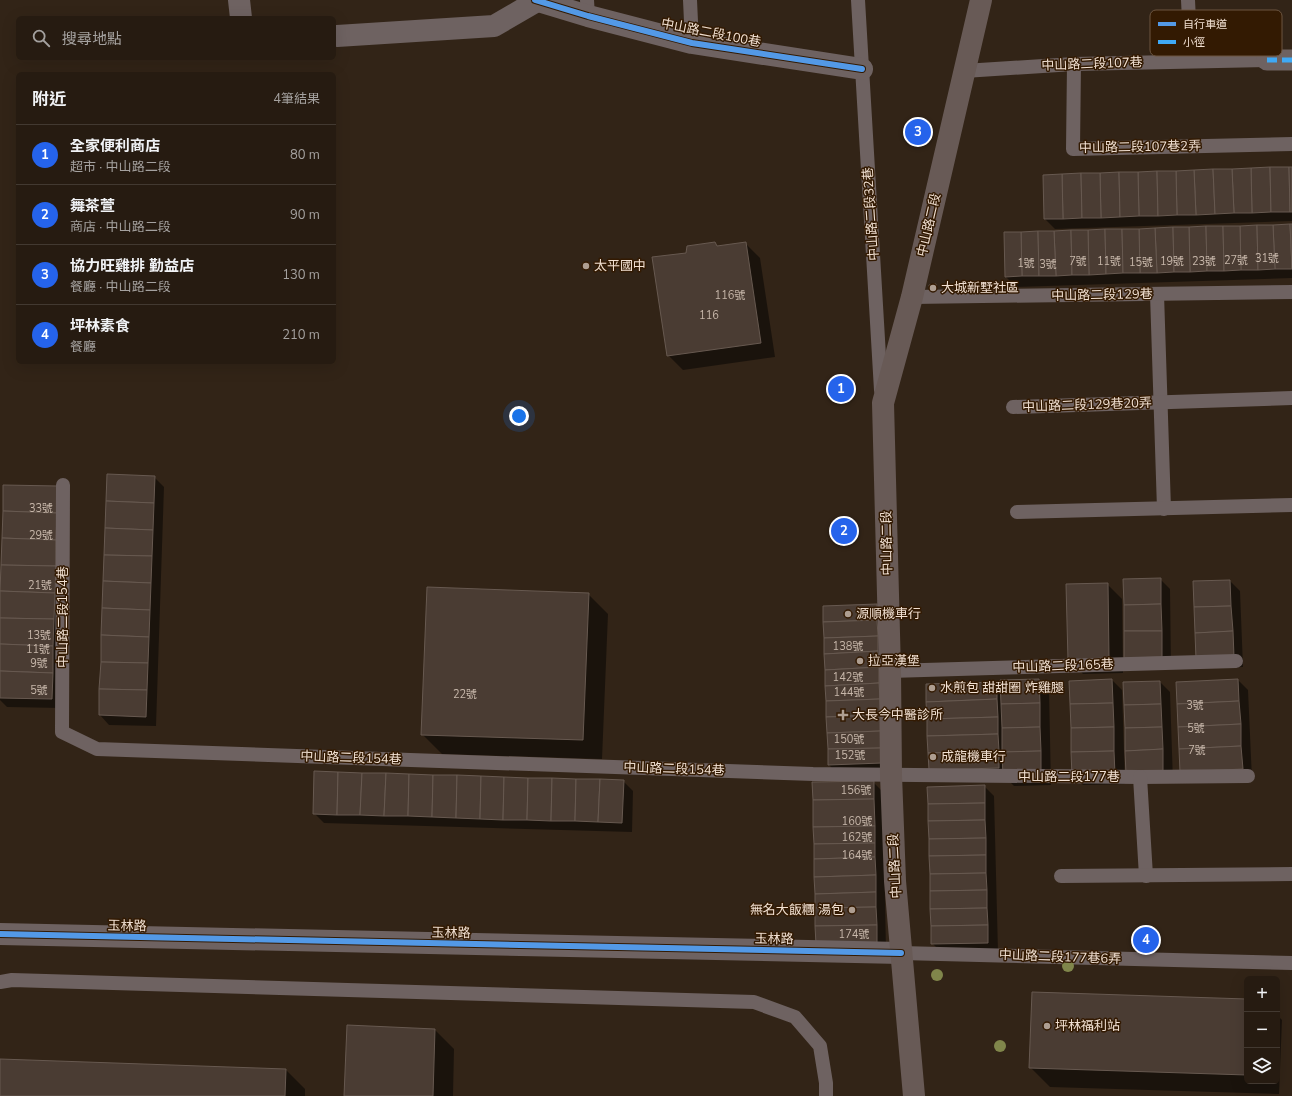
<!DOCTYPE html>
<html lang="zh-TW">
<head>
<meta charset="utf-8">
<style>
  :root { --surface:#261b11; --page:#32281f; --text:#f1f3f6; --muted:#a4a19f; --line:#423931; --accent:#2563eb }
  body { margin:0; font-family:"Nunito Sans","Noto Sans TC",sans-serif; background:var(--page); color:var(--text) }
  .controls { position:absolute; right:12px; bottom:12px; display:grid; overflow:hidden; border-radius:6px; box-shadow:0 4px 16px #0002 }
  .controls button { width:36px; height:36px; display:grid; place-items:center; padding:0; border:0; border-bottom:1px solid var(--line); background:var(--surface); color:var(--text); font:20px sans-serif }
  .you { position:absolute; left:519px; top:416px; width:14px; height:14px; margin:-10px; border:3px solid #fff; border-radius:50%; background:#1a73e8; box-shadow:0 0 0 6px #1a73e833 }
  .badge { display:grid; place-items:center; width:26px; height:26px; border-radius:50%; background:var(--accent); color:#fff; font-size:13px; font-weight:700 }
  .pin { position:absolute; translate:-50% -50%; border:2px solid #fff; box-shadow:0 1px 4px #0006 }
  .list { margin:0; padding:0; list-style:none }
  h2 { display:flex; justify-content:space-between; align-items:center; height:52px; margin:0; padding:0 16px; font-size:17px }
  h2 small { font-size:13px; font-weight:400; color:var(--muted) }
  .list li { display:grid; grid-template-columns:26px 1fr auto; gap:12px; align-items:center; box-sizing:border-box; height:60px; padding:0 16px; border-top:1px solid var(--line) }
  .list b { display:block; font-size:15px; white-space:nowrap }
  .list p { margin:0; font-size:13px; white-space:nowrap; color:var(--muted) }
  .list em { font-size:13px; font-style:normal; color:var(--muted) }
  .icon { flex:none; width:22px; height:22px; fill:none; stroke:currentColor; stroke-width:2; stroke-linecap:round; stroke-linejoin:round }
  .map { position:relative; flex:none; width:1292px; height:1096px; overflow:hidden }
  .search { position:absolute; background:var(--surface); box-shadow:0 4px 16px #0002; left:16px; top:16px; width:320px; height:44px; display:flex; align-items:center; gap:10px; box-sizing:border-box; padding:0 14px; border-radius:6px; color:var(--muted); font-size:15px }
  .panel { position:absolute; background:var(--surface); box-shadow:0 4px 16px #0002; left:16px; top:72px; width:320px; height:292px; border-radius:6px }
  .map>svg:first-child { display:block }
</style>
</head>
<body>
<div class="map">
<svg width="1292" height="1096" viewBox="0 0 1292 1096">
  <rect width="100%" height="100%" fill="#322417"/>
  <g fill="#0007">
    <polygon points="1292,168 1292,221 1055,229 1045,219 1044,176"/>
    <polygon points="1292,225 1292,278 1016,287 1006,277"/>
    <polygon points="745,243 760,258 775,357 683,370 668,355 715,244 718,247"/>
    <polygon points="154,477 164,487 156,726 109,725 100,715"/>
    <polygon points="58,487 61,708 7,707 0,700 0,622"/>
    <polygon points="1160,579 1170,589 1171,667 1135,667"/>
    <polygon points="1230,581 1240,591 1243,667 1207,668 1194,582"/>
    <polygon points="1107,584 1122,599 1123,673 1083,674 1069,659"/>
    <polygon points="588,594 608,614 602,759 442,754 422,734"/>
    <polygon points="877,605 886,615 892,773 839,775 829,765"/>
    <polygon points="1039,680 1049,690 1051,785 1014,786 1006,778 939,780 996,683 1002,689"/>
    <polygon points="1112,680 1122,690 1125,784 1083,785 1073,775"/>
    <polygon points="1238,680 1248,690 1252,779 1191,781"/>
    <polygon points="1160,682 1170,692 1173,782 1127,773"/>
    <polygon points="623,781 633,791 632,832 324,823 314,813"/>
    <polygon points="873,782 883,792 886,952 826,954"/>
    <polygon points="984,786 994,796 998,952 942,953 932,943"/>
    <polygon points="1247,1000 1247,1081 1277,1081 1277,1015 1282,1020 1279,1094 1050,1087 1030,1067"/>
    <polygon points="435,1030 454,1049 453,1096 345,1096"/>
    <polygon points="0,1060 286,1070 305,1089 305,1096 0,1096"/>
  </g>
  <g fill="#4a3c33" stroke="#675950">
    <polygon points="1270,167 1271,212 1252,213 1251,168"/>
    <polygon points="1270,167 1289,167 1290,212 1271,212"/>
    <polygon points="1289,167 1292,167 1292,212 1290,212"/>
    <polygon points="1251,168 1252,213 1234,213 1232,169"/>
    <polygon points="1213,169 1215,214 1196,215 1194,170"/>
    <polygon points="1213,169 1232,169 1234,213 1215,214"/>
    <polygon points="1194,170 1196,215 1177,215 1176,171"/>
    <polygon points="1157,171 1158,216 1139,216 1138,172"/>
    <polygon points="1157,171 1176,171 1177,215 1158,216"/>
    <polygon points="1119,172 1120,217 1101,218 1100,173"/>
    <polygon points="1119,172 1138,172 1139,216 1120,217"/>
    <polygon points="1081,173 1082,218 1063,219 1062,174"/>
    <polygon points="1081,173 1100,173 1101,218 1082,218"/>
    <polygon points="1062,174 1063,219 1044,219 1043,175"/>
    <polygon points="1290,224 1292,269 1275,269 1273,225"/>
    <polygon points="1290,224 1292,224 1292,269"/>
    <polygon points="1257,225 1258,270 1241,270 1240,226"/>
    <polygon points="1257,225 1273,225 1275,269 1258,270"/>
    <polygon points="1206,226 1207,271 1190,272 1189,227"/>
    <polygon points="1206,226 1223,226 1224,271 1207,271"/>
    <polygon points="1223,226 1240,226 1241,270 1224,271"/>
    <polygon points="1173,227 1174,272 1157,273 1155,228"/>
    <polygon points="1173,227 1189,227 1190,272 1174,272"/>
    <polygon points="1155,228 1157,273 1140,273 1139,229"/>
    <polygon points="1105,229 1106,274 1089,275 1088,230"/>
    <polygon points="1105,229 1122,229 1123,273 1106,274"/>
    <polygon points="1122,229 1139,229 1140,273 1123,273"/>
    <polygon points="1071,230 1072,275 1056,276 1054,231"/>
    <polygon points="1071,230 1088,230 1089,275 1072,275"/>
    <polygon points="1038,231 1039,276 1022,276 1021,232"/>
    <polygon points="1038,231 1054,231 1056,276 1039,276"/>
    <polygon points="1004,232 1021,232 1022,276 1005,277"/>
    <polygon points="715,242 717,246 746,242 761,343 667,356 652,257 686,253 687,246"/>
    <polygon points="936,284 936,290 930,291 929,285"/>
    <polygon points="107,474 155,476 154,503 106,501"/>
    <polygon points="3,485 58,486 57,513 3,511"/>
    <polygon points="106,501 154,503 153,530 105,528"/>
    <polygon points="3,511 57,513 56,540 2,538"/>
    <polygon points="105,528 153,530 152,556 104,555"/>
    <polygon points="2,538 56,540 56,566 1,565"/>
    <polygon points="104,555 152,556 151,583 103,581"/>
    <polygon points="1,565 56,566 55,593 0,591"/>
    <polygon points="1161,578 1161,604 1124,605 1123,579"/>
    <polygon points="1230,580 1231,606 1194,607 1193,581"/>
    <polygon points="103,581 151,583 150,610 102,608"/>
    <polygon points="1108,583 1109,659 1068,660 1066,584"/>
    <polygon points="427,587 589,593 583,740 421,735"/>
    <polygon points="0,591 55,593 54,619 0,618"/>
    <polygon points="877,604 877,620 823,622 823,606"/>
    <polygon points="1161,604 1162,631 1124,631 1124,605"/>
    <polygon points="1231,606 1233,631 1195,633 1194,607"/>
    <polygon points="102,608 150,610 149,637 101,635"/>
    <polygon points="0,618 54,619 53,646 0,644"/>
    <polygon points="877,620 878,636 824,638 823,622"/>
    <polygon points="1124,631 1162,631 1162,657 1124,658"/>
    <polygon points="1233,631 1234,657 1196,659 1195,633"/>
    <polygon points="101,635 149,637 148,663 101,662"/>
    <polygon points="878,636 878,651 824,654 824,638"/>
    <polygon points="0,644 53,646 53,673 0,671"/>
    <polygon points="878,651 879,667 825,670 824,654"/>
    <polygon points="101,662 148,663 147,690 99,689"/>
    <polygon points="879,667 879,683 825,686 825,670"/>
    <polygon points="0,671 53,673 52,699 0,698"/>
    <polygon points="1039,679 1040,703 1001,704 1000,680"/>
    <polygon points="1112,679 1113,703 1070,704 1069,681"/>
    <polygon points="1238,679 1239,701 1177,704 1176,682"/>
    <polygon points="1160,681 1161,704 1124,705 1123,682"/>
    <polygon points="997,682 997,699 926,702 926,684"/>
    <polygon points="879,683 880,699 826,701 825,686"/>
    <polygon points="99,689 147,690 146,717 99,715"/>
    <polygon points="880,699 881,715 826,717 826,701"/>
    <polygon points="997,699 998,717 927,719 926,702"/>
    <polygon points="1239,701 1241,724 1178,727 1177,704"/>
    <polygon points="1040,703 1040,727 1002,728 1001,704"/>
    <polygon points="1113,703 1114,727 1071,728 1070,704"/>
    <polygon points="1161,704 1162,727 1125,728 1124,705"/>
    <polygon points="881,715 881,731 827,733 826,717"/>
    <polygon points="998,717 998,734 927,736 927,719"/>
    <polygon points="1241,724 1241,746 1179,749 1178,727"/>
    <polygon points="1040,727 1041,751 1002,752 1002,728"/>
    <polygon points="1114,727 1114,751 1071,752 1071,728"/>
    <polygon points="1162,727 1163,749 1125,751 1125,728"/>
    <polygon points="881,731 882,748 828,749 827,733"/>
    <polygon points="998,734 999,751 928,753 927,736"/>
    <polygon points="1241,746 1243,769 1180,772 1179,749"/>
    <polygon points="882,748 882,763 828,765 828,749"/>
    <polygon points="1163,749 1163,773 1126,774 1125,751"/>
    <polygon points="999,751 999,768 929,770 928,753"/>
    <polygon points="1041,751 1041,775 1003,776 1002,752"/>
    <polygon points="1114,751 1115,774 1072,776 1071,752"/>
    <polygon points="314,771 338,772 337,815 313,814"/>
    <polygon points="338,772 362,773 360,815 337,815"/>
    <polygon points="362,773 386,773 384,816 360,815"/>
    <polygon points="386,773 409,774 408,816 384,816"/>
    <polygon points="409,774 433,775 432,817 408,816"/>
    <polygon points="433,775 457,775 456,818 432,817"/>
    <polygon points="457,775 481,776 480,819 456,818"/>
    <polygon points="481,776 504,777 503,820 480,819"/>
    <polygon points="504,777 528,778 527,820 503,820"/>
    <polygon points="528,778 552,778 551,821 527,820"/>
    <polygon points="552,778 576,779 575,821 551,821"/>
    <polygon points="576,779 600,779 598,822 575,821"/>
    <polygon points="600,779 624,780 622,823 598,822"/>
    <polygon points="874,781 874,799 813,800 812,782"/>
    <polygon points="985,785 985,803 928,804 927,787"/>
    <polygon points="874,799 875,826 813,827 813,800"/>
    <polygon points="985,803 985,820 928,821 928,804"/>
    <polygon points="985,820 986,838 929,839 928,821"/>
    <polygon points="875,826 875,843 814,844 813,827"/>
    <polygon points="986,838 986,855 929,856 929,839"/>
    <polygon points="875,843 875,857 814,859 814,844"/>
    <polygon points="986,855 986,873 930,874 929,856"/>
    <polygon points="875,857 876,875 814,877 814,859"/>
    <polygon points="986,873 987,890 930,891 930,874"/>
    <polygon points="876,875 876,892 815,894 814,877"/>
    <polygon points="987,890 987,908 930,909 930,891"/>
    <polygon points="876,892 876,907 815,908 815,894"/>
    <polygon points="876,907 877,925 815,926 815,908"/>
    <polygon points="987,908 988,925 931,926 930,909"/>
    <polygon points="877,925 877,943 816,944 815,926"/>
    <polygon points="988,925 988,943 931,944 931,926"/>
    <polygon points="1032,992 1247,999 1247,1075 1029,1068"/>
    <polygon points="347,1025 435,1029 433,1096 344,1096"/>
    <polygon points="0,1059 286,1069 285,1096 0,1096"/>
  </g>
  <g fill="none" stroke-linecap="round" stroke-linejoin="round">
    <g stroke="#6e6261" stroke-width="14">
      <polyline points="587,0 588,16"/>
      <polyline points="690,0 692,43"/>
      <polyline points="858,0 881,390"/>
      <polyline points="1188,0 1191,61"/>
      <polyline points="1074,64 1073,149 1292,144"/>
      <polyline points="964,71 1074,64 1267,60"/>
      <polyline points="1157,294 1164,509"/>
      <polyline points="912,297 1292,292"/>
      <polyline points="1013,407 1292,398"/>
      <polyline points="63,485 62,732 97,749 813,774 1140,777 1248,776"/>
      <polyline points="1017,512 1292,505"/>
      <polyline points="890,671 1236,661"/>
      <polyline points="1140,777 1146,876"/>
      <polyline points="1061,876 1292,874"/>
      <polyline points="901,953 1292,963"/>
      <polyline points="0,982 12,980 754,1002 795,1017 820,1046 826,1083 826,1096"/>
    </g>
    <polyline stroke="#6e6261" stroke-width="21" points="1267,60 1292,60"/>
    <g stroke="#6e6261" stroke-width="22">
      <polyline points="239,0 241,18"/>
      <polyline points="535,0 588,16 692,43 862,69"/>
      <polyline points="337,36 494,26 537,1"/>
      <polyline points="0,934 901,953"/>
    </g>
    <polyline stroke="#685a56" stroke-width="22" points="914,1096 895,881 891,775 890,671 883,403 912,297 981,0"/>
    <polyline stroke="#3fa9f5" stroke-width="5" stroke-dasharray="10 5" stroke-linecap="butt" points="1267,60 1292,60"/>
    <g stroke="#331a02" stroke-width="8">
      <g id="cycleway">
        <polyline points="535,0 588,16 692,43 862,69"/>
        <polyline points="0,934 901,953"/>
      </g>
    </g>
    <use href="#cycleway" stroke="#5399e6" stroke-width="6"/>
  </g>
  <g fill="#80864b">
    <circle cx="1068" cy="966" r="6"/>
    <circle cx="937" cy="975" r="6"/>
    <circle cx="1000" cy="1046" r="6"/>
  </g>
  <g fill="#ae9e91" stroke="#331a02" stroke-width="1.5">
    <circle cx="586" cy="266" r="4"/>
    <circle cx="933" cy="288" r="4"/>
    <circle cx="848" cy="614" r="4"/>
    <circle cx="860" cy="661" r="4"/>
    <circle cx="932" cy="688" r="4"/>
    <path d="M841 709h4v4h4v4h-4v4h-4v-4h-4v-4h4z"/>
    <circle cx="933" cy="757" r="4"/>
    <circle cx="852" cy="910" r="4"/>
    <circle cx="1047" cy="1026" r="4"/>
  </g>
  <g text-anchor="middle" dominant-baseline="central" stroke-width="3" stroke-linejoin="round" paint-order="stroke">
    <g font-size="11" fill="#c7b7aa">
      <text x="1267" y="258">31號</text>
      <text x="1236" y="260">27號</text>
      <text x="1078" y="261">7號</text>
      <text x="1109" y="261">11號</text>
      <text x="1172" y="261">19號</text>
      <text x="1204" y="261">23號</text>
      <text x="1141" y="262">15號</text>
      <text x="1026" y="263">1號</text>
      <text x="1048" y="264">3號</text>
      <text x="730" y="295">116號</text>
      <text x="709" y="315">116</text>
      <text x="41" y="508">33號</text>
      <text x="41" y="535">29號</text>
      <text x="40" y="585">21號</text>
      <text x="39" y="635">13號</text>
      <text x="848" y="646">138號</text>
      <text x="38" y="649">11號</text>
      <text x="39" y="663">9號</text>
      <text x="848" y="677">142號</text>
      <text x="39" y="690">5號</text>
      <text x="849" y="692">144號</text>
      <text x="465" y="694">22號</text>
      <text x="1195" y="705">3號</text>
      <text x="1196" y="728">5號</text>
      <text x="849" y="739">150號</text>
      <text x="1197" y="750">7號</text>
      <text x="850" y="755">152號</text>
      <text x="856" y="790">156號</text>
      <text x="857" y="821">160號</text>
      <text x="857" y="837">162號</text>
      <text x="857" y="855">164號</text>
      <text x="854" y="934">174號</text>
    </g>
    <g font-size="13" fill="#f1e0d2" stroke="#331a02">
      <text transform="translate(711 33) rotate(11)">中山路二段100巷</text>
      <text transform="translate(1092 64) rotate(-2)">中山路二段107巷</text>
      <text transform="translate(1140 147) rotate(-1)">中山路二段107巷2弄</text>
      <text transform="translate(871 214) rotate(-94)">中山路二段32巷</text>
      <text transform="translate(929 225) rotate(-77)">中山路二段</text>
      <text transform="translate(1102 295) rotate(-1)">中山路二段129巷</text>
      <text transform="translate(1087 405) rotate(-2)">中山路二段129巷20弄</text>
      <text transform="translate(887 543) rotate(-91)">中山路二段</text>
      <text transform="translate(63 617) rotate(-90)">中山路二段154巷</text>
      <text transform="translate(1063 666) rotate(-2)">中山路二段165巷</text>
      <text transform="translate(351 758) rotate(2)">中山路二段154巷</text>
      <text transform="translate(674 769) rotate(2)">中山路二段154巷</text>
      <text x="1069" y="777">中山路二段177巷</text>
      <text transform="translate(895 866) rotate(-93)">中山路二段</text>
      <text transform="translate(127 926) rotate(1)">玉林路</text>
      <text transform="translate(451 933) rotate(1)">玉林路</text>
      <text transform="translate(774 939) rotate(1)">玉林路</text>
      <text transform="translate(1060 957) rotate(2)">中山路二段177巷6弄</text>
    </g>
    <g font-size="13" fill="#f1e0d2" stroke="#331a02" text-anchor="start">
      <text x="594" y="266">太平國中</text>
      <text x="941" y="288">大城新墅社區</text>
      <text x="856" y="614">源順機車行</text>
      <text x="868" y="661">拉亞漢堡</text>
      <text x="940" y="688">水煎包 甜甜圈 炸雞腿</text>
      <text x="852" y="715">大長今中醫診所</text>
      <text x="941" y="757">成龍機車行</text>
      <text x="844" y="910" text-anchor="end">無名大飯糰 湯包</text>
      <text x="1055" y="1026">坪林福利站</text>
    </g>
  </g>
  <rect x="1150" y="10" width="132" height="46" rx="6" fill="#331a02" stroke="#6c5540" stroke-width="1"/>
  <rect x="1158" y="22" width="18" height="4" fill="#5399e6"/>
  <rect x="1158" y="40" width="18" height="4" fill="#3fa9f5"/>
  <g font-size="11" fill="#f1e0d2">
    <text x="1183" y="28">自行車道</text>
    <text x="1183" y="46">小徑</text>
  </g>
</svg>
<div class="controls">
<button>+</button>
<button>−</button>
<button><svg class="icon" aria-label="layers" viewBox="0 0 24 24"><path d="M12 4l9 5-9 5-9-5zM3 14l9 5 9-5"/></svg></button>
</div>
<div class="you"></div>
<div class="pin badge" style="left:841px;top:389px">1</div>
<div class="pin badge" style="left:844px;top:531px">2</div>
<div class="pin badge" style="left:918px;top:132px">3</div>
<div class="pin badge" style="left:1146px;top:940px">4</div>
<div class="search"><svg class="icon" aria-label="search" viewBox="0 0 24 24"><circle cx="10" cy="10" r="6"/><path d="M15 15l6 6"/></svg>搜尋地點</div>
<section class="panel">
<h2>附近<small>4筆結果</small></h2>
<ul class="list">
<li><span class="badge">1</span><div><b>全家便利商店</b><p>超市 · 中山路二段</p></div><em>80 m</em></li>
<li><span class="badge">2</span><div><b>舞茶萱</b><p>商店 · 中山路二段</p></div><em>90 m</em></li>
<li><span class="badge">3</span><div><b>協力旺雞排 勤益店</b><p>餐廳 · 中山路二段</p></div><em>130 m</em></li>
<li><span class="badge">4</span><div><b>坪林素食</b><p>餐廳</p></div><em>210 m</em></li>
</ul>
</section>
</div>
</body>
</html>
